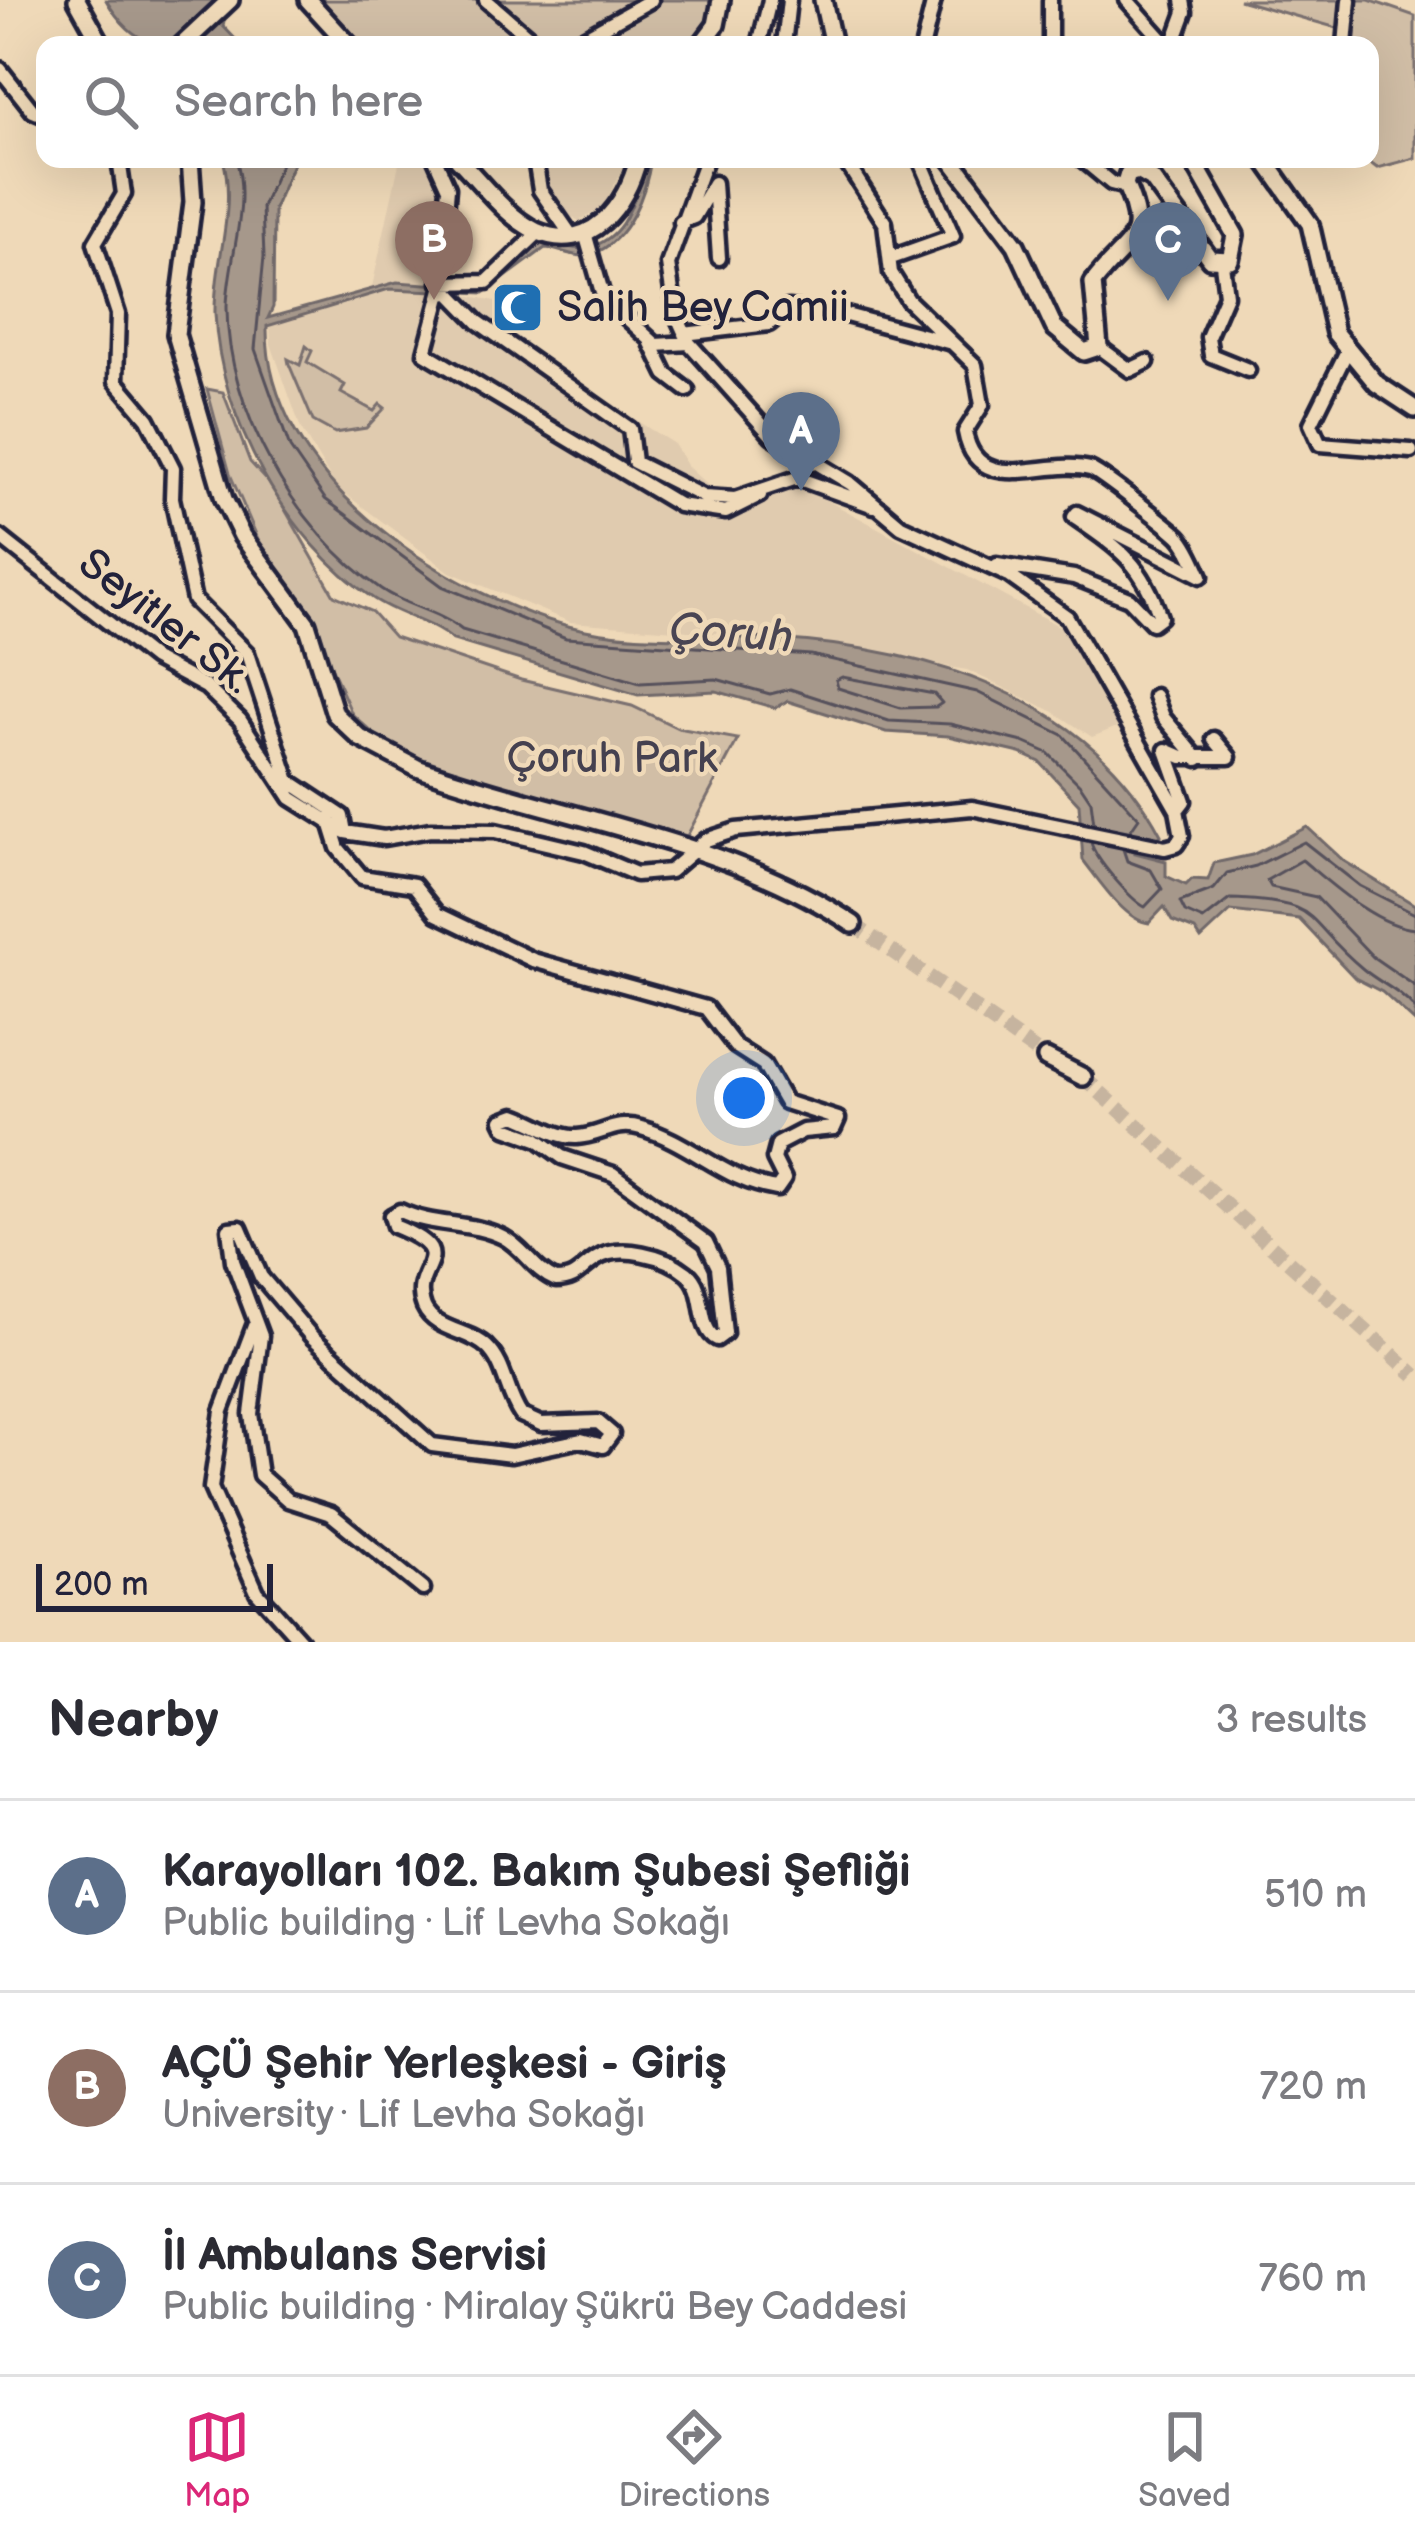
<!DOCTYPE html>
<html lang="en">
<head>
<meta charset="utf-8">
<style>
	:root { --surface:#fff; --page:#f7f7f7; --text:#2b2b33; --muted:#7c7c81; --line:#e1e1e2; --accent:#db2777 }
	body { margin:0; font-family:"Balsamiq Sans",sans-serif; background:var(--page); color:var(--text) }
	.scale { position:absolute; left:36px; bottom:30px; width:237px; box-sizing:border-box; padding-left:12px; border:6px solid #22223b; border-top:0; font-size:33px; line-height:42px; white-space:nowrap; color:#22223b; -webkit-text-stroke:9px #efd9b8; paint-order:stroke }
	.you { position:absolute; left:744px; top:1098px; width:42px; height:42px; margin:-30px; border:9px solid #fff; border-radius:50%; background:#1a73e8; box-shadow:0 0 0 18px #1a73e833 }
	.badge { display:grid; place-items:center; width:78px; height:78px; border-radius:50%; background:var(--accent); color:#fff; font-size:39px; font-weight:700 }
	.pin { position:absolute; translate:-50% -99px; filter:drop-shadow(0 3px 6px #0008) }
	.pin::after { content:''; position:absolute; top:63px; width:42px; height:36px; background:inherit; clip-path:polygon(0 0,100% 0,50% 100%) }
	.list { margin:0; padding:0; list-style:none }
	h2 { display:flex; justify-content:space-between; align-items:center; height:156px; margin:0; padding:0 48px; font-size:51px }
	h2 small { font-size:39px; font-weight:400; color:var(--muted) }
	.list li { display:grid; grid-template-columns:78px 1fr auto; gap:36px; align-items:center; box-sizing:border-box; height:192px; padding:0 48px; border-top:3px solid var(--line) }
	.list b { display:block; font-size:45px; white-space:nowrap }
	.list p { margin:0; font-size:39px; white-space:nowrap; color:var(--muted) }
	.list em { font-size:39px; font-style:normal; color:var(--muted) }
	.icon { flex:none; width:66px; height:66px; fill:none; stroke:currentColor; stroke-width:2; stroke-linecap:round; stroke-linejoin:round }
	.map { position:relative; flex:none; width:1415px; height:1642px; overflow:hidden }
	.search { position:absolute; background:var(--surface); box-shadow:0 12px 48px #0002; left:36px; right:36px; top:36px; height:132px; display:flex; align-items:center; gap:30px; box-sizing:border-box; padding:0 42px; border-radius:24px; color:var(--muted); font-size:45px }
	.sheet { height:732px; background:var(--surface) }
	nav { display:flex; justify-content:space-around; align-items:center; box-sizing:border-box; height:168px; border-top:3px solid var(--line); background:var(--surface); font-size:33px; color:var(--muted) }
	nav a { display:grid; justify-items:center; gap:6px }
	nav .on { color:var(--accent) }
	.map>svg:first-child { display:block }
	.built { fill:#e0cbaf }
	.green { fill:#d1bea6; stroke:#7a7070; stroke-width:3 }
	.water { fill:#a6988b; stroke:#71696b; stroke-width:3 }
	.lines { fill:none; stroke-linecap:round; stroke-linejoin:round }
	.shore { stroke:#57515b; stroke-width:3 }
	.major-tunnel { stroke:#c6b49f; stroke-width:15; stroke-dasharray:15 8; stroke-linecap:butt }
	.minor-casing { stroke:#22223b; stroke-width:21 }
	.major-casing { stroke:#22223b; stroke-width:24 }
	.minor { stroke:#efd9b8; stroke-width:12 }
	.major { stroke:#efd9b8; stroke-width:15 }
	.labels { text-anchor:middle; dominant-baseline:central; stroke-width:9; stroke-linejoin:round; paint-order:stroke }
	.poi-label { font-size:42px; fill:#22223b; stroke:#efd9b8; text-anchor:start }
	.street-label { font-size:42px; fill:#22223b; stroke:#efd9b8 }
	.park-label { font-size:42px; fill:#454150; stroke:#efd9b8 }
	.water-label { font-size:45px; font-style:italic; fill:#4a4553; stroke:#efd9b8 }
</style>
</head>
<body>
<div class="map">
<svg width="1415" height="1642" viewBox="0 0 1415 1642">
	<rect width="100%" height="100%" fill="#efd9b8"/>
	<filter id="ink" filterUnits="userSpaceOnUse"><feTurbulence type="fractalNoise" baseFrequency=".00833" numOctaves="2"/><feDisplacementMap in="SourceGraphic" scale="24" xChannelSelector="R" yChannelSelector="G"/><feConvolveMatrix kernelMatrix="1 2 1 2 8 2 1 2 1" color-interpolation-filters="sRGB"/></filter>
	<g filter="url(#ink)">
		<path class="built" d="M 400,159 L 432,159 L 446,189 L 434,284 L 405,281 L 372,287 Z
			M 539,159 L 627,159 L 603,207 L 579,221 L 556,209 L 545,190 Z
			M 389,289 L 435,289 L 496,301 L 507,340 L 674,444 L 688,467 L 727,503 L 795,483 L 1066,630 L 1122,725 L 1092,737 L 1054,712 L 967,670 L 792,639 L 570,622 L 450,572 L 336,487 L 301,429 L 271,344 L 270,325 Z"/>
		<path class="green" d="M 322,0 L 715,0 L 707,27 L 691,45 L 363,45 Z
			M 1239,0 L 1369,0 L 1415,16 L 1415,158 L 1377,168 L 1365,159 L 1370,159 L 1370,45 L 1354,45 L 1355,33 Z
			M 306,346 L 312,351 L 307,362 L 345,385 L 341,393 L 374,411 L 380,404 L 385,408 L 366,428 L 335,433 L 313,421 L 289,364 L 288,359 L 300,365 Z
			M 207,389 L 223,392 L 250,462 L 271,485 L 334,595 L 372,612 L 394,637 L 521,680 L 632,706 L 678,728 L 738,739 L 687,836 L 432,768 L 383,742 L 352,714 L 306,610 L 258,539 L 230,474 Z"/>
		<path class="water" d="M 106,0 L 228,0 L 223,26 L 241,45 C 178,45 142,62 106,0 Z
			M 223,159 L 295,159 L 274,209 L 273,307 L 268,318 L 397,282 L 483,288 L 540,242 C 557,240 571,252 587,248 C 637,236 634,178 651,159 C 646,193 629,240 593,254 C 578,260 560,249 545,248 L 484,293 L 389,289 L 267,326 C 264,475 439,590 568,626 C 634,644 707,635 775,639 C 924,648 1087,694 1161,835 L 1155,841 L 1139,838 L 1135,853 L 1166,861 L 1166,876 L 1186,885 L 1192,879 L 1208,880 L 1214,863 L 1252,855 L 1307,827 L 1344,861 L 1415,905 L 1415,1022 L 1382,992 L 1355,978 L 1299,919 L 1231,911 L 1201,939 L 1195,930 L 1172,921 L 1164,907 L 1149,923 C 1125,921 1098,879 1083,860 L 1079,804 L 1040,762 L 1020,753 L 948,736 L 886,732 L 787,701 L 775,708 L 716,691 L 638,695 L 453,640 C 431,621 400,616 374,599 C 286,540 219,418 215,313 C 214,262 237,209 223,159 Z"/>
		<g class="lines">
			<path class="shore" d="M 236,159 C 251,205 228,259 227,306 C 226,408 296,532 381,589 C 407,607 438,611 462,630 L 640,683 L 716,679 L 770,694 L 790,689 L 889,721 L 950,724 L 1023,742 L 1048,753 L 1081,786 L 1091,801 L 1094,824
				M 283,159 L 262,207 L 264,257 L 255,349 L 290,448 L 325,499 L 442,586 L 566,638 L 811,655 L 977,692 L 1063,735 L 1139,818 L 1130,831
				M 842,677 L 934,694 L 942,703 L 936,707 L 901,708 L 838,688 L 836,680 Z
				M 1091,842 C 1094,858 1131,900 1145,907 L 1162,889 L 1151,870 L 1127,861 L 1123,849
				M 1415,914 L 1360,886 L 1304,842 L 1256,866 L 1227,873 L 1214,889 L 1180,902 L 1185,912 L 1203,920 L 1230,899 C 1326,902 1300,917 1363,969 C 1381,984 1399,990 1415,1009
				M 1415,929 C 1376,926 1331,884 1302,860 L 1267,880 L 1271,887 L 1316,897 L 1373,957 L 1415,986"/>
			<path class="major-tunnel" d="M 853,924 L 1046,1058
				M 1083,1077 L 1415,1375"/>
			<defs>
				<path id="minor" d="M 486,0 L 538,45
					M 1050,0 L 1050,45
					M 1127,0 L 1167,45
					M 571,45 L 651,0
					M 759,45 L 770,0
					M 784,45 L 789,0
					M 923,45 L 934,0
					M 1173,45 L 1185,12 L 1183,0
					M 1345,45 L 1349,0
					M 0,69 L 33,111 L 45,116
					M 119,159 L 124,194 L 95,243 L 118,314 L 116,381 L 148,419 L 173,468 L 172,498 L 194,600 L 247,653 L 289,781 L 342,816 L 345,832
					M 435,159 L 448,188 L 440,283
					M 535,159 L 540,190 L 571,235
					M 844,159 L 885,223 L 891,273 L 908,300 L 975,365 L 982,405 L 965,432 C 977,499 1047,457 1090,469 C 1098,471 1170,527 1179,536 C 1188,545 1196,564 1201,576 L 1077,513 L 1074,517 C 1120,549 1142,563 1160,617 L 1152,623 L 1129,599 L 1074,577 L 997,565
					M 1082,159 L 1111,183 L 1126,187
					M 681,222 L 694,217 L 714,183 L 719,258
					M 585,233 L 603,296 L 656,345 L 689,343
					M 891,258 L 953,236 L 920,159
					M 1222,264 L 1226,295 L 1208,337 L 1211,355 L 1248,370
					M 440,283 L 478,322 L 630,429 L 634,462 L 704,497 L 735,499 L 797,478 L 874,506
					M 440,283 L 487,282 L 539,232
					M 442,289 L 425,353 L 679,505 L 726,512 L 760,495
					M 684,334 L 769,324 L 788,308 L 846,315 L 948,342
					M 651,343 L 666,374 L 687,390
					M 1099,347 L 1130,370 L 1147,362
					M 1347,351 L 1311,424 L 1320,444 L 1411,451
					M 0,537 L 154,659 L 206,687 L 240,720 L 291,798 L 345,832 L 384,838 L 430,830 L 495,831 L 584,852 L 636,874 L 670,871 L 706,840 L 736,830 L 972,808 L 1165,848 L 1176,845 L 1182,836 L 1177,810 L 1067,617 L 1008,575 L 901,526 L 850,483 L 772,436 L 689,343 L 675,312 L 668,264 L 706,159
					M 1155,696 L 1163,717 L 1198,759
					M 1177,810 L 1184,801 L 1166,750 L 1182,757 L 1229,757 L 1214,739
					M 329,819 L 338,848 L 362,877 L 414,885 L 437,914 L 533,960 L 706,1008 L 735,1046 L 763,1064 L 785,1102 L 838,1119 L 834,1128 L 803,1131 L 778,1144 L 774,1159 L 784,1179 L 777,1189 C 724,1181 691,1142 641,1128 C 615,1120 601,1136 577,1137 C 556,1138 534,1121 515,1115 L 502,1120 L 506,1128 L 537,1139 L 562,1157 L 613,1174 L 706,1242 L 718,1267 L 725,1333 L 717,1339 C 696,1328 708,1290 687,1273 C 666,1256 620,1243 596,1259 C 580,1269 577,1280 556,1280 C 534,1271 524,1248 503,1237 C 471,1221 433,1227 400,1211 L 391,1216 L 394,1226 C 468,1256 407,1266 424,1307 C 435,1331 470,1330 487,1347 C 506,1365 506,1394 521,1415 L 541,1424 L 598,1422 L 612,1434 L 603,1446 L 581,1440 L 511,1455 L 432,1445 L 312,1337 L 261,1277 L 240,1228 L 229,1229 L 233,1261 L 261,1336 L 251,1414 L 260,1475 L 288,1500 L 331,1514 L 423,1589
					M 254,1326 L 222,1411 L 211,1488 L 257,1592 L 302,1642"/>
				<path id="major" d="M 77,0 L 102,45
					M 308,0 L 349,45
					M 823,0 L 833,45
					M 182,45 L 230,0
					M 701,45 L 716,25 L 721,0
					M 190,159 L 193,202 L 176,334 L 224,499 L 242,536 L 307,624 L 335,714 L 360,738 L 417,768 C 560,819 726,839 853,924
					M 458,159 C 481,182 506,217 536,231 C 590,255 627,205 638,159
					M 951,159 L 1016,245 L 1054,327 L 1084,352 L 1099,347 L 1093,283 C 1126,239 1152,243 1125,184 L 1128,174 L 1138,171 L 1152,179 L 1210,259 L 1230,260 L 1235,235 L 1192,159
					M 1264,159 L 1310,224 L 1335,333 L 1377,384 L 1415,409
					M 1046,1058 L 1083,1077"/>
			</defs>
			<use href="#minor" class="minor-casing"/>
			<use href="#major" class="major-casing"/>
			<use href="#minor" class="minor"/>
			<use href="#major" class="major"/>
		</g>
	</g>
	<defs>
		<symbol id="mosque-square" viewBox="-11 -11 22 22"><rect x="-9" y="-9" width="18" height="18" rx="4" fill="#1f6fb2" stroke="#efd9b8"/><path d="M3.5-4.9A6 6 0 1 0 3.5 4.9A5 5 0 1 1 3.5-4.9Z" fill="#fff"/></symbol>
	</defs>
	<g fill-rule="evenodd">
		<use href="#mosque-square" x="488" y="278" width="59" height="59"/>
	</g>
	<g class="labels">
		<g class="poi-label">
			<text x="557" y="308">Salih Bey Camii</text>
		</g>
		<g class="street-label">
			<text transform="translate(165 622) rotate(38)">Seyitler Sk.</text>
		</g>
		<g class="park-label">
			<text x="612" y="759">Çoruh Park</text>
		</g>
		<g class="water-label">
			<text transform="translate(731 634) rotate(4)">Çoruh</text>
		</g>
	</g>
</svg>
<div class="scale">200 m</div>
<div class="you"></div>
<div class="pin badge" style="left:801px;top:491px;background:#5c6f8a">A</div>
<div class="pin badge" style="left:434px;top:300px;background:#8d6e63">B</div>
<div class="pin badge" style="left:1168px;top:301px;background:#5c6f8a">C</div>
<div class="search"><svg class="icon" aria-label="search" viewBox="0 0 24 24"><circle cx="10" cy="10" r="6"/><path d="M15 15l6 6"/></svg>Search here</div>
</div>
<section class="sheet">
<h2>Nearby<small>3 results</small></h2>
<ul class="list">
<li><span class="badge" style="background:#5c6f8a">A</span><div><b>Karayolları 102. Bakım Şubesi Şefliği</b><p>Public building · Lif Levha Sokağı</p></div><em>510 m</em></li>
<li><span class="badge" style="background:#8d6e63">B</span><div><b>AÇÜ Şehir Yerleşkesi - Giriş</b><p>University · Lif Levha Sokağı</p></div><em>720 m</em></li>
<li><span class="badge" style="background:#5c6f8a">C</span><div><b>İl Ambulans Servisi</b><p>Public building · Miralay Şükrü Bey Caddesi</p></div><em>760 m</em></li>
</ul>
</section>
<nav>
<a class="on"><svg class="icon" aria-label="map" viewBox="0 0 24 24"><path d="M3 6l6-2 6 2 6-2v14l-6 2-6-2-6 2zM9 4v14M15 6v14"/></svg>Map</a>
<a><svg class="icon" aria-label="directions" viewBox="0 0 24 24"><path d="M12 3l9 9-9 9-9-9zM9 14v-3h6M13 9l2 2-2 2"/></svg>Directions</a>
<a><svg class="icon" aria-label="saved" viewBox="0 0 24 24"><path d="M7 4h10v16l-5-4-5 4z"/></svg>Saved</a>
</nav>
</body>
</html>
